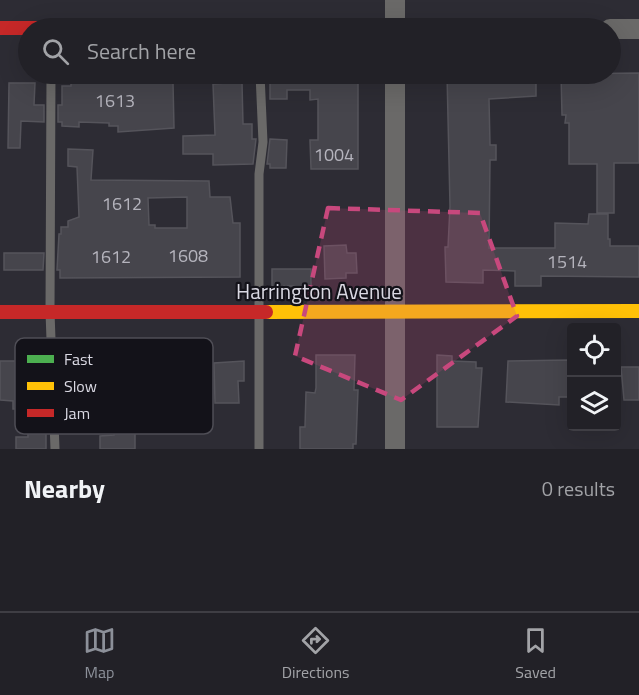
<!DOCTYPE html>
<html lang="en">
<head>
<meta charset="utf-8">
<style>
	:root { --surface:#222127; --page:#2a292f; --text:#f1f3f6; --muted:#a2a3a7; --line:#3f3e44; --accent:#8c9099 }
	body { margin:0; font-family:"Titillium Web",sans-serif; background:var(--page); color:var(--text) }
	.controls { position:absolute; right:18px; bottom:18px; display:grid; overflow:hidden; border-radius:6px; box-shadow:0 6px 24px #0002 }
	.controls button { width:54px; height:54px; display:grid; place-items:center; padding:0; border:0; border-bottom:2px solid var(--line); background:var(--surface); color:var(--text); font:30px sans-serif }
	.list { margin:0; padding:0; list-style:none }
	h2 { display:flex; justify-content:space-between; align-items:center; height:78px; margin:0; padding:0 24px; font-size:26px }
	h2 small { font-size:20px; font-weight:400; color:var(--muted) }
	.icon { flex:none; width:33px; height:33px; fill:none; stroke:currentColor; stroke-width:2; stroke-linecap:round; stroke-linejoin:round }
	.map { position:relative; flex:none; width:639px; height:449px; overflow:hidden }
	.search { position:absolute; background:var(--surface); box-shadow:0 6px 24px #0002; left:18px; right:18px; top:18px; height:66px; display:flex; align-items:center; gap:15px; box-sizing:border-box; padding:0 21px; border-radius:33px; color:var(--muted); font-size:22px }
	.sheet { height:162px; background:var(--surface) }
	nav { display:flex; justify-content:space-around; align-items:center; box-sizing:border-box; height:84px; border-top:2px solid var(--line); background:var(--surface); font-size:16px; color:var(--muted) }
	nav a { display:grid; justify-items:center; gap:3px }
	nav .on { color:var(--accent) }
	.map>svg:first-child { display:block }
	.building { fill:#46454c; stroke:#55545b; stroke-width:1.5; fill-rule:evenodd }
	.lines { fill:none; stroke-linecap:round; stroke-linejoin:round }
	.lane { stroke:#6a6968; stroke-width:9 }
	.street { stroke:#6a6968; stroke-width:20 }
	.fast { stroke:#4caf50; stroke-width:14 }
	.slow { stroke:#ffc107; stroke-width:14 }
	.jam { stroke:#c62828; stroke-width:14 }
	.marked { fill:#c8487d; fill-opacity:0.2; stroke:#c8487d; stroke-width:4.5; stroke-dasharray:12 8; stroke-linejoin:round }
	.labels { text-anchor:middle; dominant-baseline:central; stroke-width:4.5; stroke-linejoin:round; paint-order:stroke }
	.number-label { font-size:18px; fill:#b5b4bd }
	.street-label { font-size:21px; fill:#dad9e3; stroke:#131219 }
	.key { fill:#131219; stroke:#4f4e56; stroke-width:1.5 }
	.key-label { font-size:16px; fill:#dad9e3 }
</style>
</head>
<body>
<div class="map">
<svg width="639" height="449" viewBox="0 0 639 449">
	<rect width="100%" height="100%" fill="#2d2c34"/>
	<path class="building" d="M 639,73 L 639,163 L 614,163 L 614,213 L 597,213 L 597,164 L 569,164 L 569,123 L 565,123 L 566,115 L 562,115 L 561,74 Z
		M 270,74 L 358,74 L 358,169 L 311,169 L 310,140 L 318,140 L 318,99 L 310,100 L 310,90 L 287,90 L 287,99 L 270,99 Z
		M 447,74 L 536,76 L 536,96 L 489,99 L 490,145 L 496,145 L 496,160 L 490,160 L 489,248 L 555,248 L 555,223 L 588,224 L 589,214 L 608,214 L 608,239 L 610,239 L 610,246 L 639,246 L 639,277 L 541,276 L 541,286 L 515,286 L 515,271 L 483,270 L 483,283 L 446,282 L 445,247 L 448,247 L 450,206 Z
		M 71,82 L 173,82 L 174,128 L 118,132 L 118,126 L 109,126 L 109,123 L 79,122 L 79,127 L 62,126 L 62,122 L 58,122 L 58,105 L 62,105 L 62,86 L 71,86 Z
		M 242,82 L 243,124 L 252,124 L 252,139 L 256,139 L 253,164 L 213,165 L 213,154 L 183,154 L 183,136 L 215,135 L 213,84 Z
		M 9,83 L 35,83 L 34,105 L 44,105 L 44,122 L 21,121 L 20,148 L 8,148 Z
		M 270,139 L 287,140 L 286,168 L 270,168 L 270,164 L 267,164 Z
		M 68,149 L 93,150 L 91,180 L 209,181 L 210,197 L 230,197 L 233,223 L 240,223 L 240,277 L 60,278 L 60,270 L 57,270 L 59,234 L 61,234 L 61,227 L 68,227 L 68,221 L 79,217 L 77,167 L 68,166 ZM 187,197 L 187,228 L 155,228 L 155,225 L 149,225 L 148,198 Z
		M 346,245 L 347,253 L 356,253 L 357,273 L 346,273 L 346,278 L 325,279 L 324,246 Z
		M 4,253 L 44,253 L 43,270 L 4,270 Z
		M 272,269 L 311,269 L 311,286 L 272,286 Z
		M 316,355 L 355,355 L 354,390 L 358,390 L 356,444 L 353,444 L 353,449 L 300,449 L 300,427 L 305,427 L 306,392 L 315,393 L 316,388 Z
		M 437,355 L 452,356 L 452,361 L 476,362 L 476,368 L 482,368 L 478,427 L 437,427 Z
		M 569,360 L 569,397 L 559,397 L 559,405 L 506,402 L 508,361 Z
		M 0,361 L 40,361 L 40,365 L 45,366 L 47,402 L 40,402 L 39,432 L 46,432 L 46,449 L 16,449 L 16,437 L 28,437 L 27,409 L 13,409 L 13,401 L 0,400 Z
		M 69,361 L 127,362 L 127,373 L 176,372 L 177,391 L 171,391 L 171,407 L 167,406 L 167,414 L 135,414 L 135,449 L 100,449 L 100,436 L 114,435 L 114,408 L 86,408 L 86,422 L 64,422 L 64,400 L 60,400 L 59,366 L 69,366 Z
		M 244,361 L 244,381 L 238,381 L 239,403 L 215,403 L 214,363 Z
		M 621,367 L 639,367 L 639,400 L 624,400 Z"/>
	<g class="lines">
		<path class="lane" d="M 51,74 L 50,312 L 55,449
			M 259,449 L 259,174 L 263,142 L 260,74"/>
		<path class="street" d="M 395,28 L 395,0
			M 610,29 L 639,29
			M 395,449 L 395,74"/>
		<path class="fast" d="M 383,28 L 539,28"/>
		<path class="slow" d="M 266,312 L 639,311"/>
		<path class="jam" d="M 0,28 L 383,28
			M 0,312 L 266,312"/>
	</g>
	<path class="marked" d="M 328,208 L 480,213 L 517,316 L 401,400 L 295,356 Z"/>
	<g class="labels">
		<g class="number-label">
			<text x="115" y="100">1613</text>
			<text x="334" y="154">1004</text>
			<text x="122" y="203">1612</text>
			<text x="188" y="255">1608</text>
			<text x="111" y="256">1612</text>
			<text x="567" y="261">1514</text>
		</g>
		<g class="street-label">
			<text x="319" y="291">Harrington Avenue</text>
		</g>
	</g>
	<rect x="15" y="338" width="198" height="96" rx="9" class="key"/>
	<rect x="27" y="355" width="27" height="8" fill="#4caf50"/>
	<rect x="27" y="382" width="27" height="8" fill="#ffc107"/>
	<rect x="27" y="409" width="27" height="8" fill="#c62828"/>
	<g class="key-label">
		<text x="64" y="365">Fast</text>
		<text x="64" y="392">Slow</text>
		<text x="64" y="419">Jam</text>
	</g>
</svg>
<div class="controls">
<button><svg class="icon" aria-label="locate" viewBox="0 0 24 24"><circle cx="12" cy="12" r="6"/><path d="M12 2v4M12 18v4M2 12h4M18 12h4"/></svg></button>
<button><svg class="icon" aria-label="layers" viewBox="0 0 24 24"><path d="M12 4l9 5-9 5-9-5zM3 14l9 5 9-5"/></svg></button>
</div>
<div class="search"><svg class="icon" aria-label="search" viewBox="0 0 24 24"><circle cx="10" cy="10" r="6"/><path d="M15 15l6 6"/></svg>Search here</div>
</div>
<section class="sheet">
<h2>Nearby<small>0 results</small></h2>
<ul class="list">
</ul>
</section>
<nav>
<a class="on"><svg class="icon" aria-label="map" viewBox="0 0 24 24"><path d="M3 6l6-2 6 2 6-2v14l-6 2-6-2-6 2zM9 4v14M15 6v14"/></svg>Map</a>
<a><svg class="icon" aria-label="directions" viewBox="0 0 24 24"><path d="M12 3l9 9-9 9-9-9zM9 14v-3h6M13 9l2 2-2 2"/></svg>Directions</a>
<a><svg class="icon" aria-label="saved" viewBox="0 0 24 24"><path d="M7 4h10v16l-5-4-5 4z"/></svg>Saved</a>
</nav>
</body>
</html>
